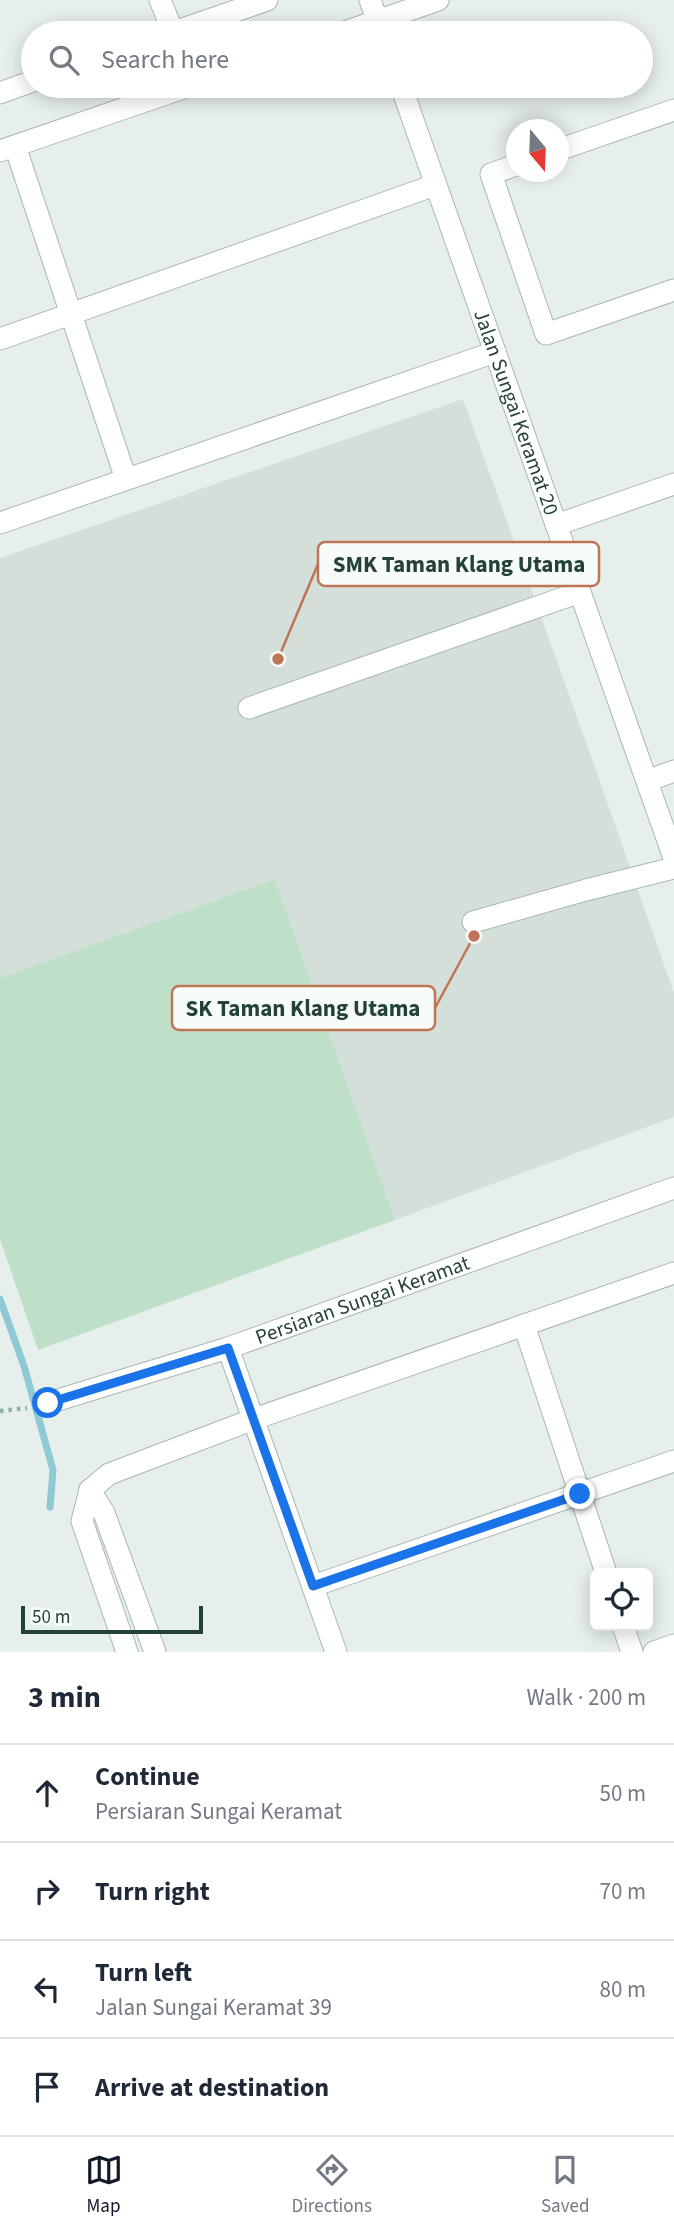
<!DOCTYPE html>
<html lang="en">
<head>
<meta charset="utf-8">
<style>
	:root { --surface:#fff; --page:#f6f6f7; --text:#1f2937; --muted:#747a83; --line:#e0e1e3; --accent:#111827 }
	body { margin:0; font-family:"Source Sans 3",sans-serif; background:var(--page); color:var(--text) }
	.controls { position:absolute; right:21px; bottom:21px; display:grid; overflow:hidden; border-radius:10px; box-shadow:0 4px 18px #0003 }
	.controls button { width:63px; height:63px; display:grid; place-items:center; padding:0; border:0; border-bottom:2px solid var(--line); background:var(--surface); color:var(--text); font:35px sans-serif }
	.compass { position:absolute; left:506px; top:119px; width:63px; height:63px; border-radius:50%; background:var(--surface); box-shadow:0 4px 18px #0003; rotate:161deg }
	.scale { position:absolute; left:21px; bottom:18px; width:182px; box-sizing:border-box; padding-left:7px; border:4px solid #24423a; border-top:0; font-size:19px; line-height:24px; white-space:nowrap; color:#24423a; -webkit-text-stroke:5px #f7fbf9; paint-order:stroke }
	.stop { position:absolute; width:21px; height:21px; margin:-16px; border:5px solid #1a73e8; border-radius:50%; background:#fff }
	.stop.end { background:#1a73e8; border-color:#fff; box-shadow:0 2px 7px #0008 }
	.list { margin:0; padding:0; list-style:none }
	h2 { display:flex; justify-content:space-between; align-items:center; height:91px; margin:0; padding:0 28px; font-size:30px }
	h2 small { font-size:23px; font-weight:400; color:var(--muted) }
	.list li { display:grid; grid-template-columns:46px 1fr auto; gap:21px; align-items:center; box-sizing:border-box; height:98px; padding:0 28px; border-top:2px solid var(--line) }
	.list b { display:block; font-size:26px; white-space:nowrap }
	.list p { margin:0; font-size:23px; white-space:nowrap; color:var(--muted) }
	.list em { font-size:23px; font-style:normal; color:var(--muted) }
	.icon { flex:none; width:38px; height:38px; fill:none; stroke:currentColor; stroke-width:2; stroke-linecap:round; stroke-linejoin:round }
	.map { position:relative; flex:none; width:674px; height:1652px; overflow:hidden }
	.search { position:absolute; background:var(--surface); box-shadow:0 4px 18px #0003; left:21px; right:21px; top:21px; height:77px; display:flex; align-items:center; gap:18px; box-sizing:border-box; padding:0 24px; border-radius:38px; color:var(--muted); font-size:26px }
	.sheet { height:483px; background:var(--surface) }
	nav { display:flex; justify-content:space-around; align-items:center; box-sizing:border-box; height:98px; border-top:2px solid var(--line); background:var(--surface); font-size:19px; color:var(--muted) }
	nav a { display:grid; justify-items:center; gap:4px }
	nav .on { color:var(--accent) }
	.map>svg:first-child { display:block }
	.built { fill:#d4dfda }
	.green { fill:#bfe0c8 }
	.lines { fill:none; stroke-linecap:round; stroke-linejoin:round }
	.stream { stroke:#8ec9d4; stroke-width:7 }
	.minor-casing { stroke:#a8b8b2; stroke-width:23 }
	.path { stroke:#86b3a5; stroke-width:4.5; stroke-dasharray:3.5 5; stroke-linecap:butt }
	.minor { stroke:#fff; stroke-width:21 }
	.route { stroke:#1a73e8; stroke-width:9 }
	.labels { text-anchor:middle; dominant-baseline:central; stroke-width:5; stroke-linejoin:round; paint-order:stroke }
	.street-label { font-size:21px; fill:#24423a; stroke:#f7fbf9 }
	.leader { fill:none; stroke:#c07456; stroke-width:2.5 }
	.callout-dot { fill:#c07456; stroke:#f7fbf9; stroke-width:2.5 }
	.callout { fill:#f7fbf9; stroke:#c07456; stroke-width:2.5 }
	.callout-label { font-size:23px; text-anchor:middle; font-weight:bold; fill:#24423a }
</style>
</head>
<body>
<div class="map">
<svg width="674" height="1652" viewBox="0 0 674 1652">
	<rect width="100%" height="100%" fill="#e6efeb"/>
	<path class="built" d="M 463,399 L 592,759 L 674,993 L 674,1117 L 395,1220 L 275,879 L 0,978 L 0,558 Z"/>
	<path class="green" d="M 275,879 L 395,1220 L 38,1350 L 0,1239 L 0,978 Z"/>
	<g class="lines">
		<path class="stream" d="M 0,1299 L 24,1366 L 53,1470 L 50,1507"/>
		<defs>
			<g id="minor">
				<path d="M 160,0 L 173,32"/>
				<path d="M 370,0 L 382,33"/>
				<path d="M 171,33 L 267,0"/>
				<path d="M 342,33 L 438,0"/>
				<path id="s1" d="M 401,86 L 674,858"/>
				<path d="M 0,93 L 33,81"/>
				<path d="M 15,146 L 126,479"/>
				<path d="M 558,150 L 674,110"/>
				<path d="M 0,151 L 189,86"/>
				<path d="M 516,165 L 491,174 L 546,334 L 674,290"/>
				<path d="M 0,339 L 435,185"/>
				<path d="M 0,523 L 495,352"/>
				<path d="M 556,525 L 674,484"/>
				<path d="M 249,708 L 580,592"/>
				<path d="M 647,781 L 674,771"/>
				<path d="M 473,922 L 586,890 L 674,868"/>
				<path d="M 524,1325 L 606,1573"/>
				<path d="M 228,1348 L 336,1652"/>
				<path id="s2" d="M 48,1403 L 228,1348 L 674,1188"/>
				<path d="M 90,1490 L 109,1474 L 254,1419 L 674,1273"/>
				<path d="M 90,1490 L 104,1513 L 155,1652"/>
				<path d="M 90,1490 L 82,1521 L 127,1652"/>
				<path d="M 313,1586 L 674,1461"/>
				<path d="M 623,1626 L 632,1652"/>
				<path d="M 654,1652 L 674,1645"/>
			</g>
		</defs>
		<use href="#minor" class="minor-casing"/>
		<path class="path" d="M 0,1411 L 27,1408"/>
		<use href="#minor" class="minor"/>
	</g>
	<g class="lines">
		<path class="route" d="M 48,1403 L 228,1348 L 313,1586 L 580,1494"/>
	</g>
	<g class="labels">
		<g class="street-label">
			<text stroke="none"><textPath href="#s1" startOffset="346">Jalan Sungai Keramat 20</textPath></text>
			<text stroke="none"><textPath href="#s2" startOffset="331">Persiaran Sungai Keramat</textPath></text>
		</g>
	</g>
	<path class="leader" d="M278 659L318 564M474 936L435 1008"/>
	<g class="callout-dot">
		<circle cx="278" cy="659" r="7"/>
		<circle cx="474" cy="936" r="7"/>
	</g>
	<g class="callout">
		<rect x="318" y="542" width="281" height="44" rx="7"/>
		<rect x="172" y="986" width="263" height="44" rx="7"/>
	</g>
	<g class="callout-label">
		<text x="459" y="572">SMK Taman Klang Utama</text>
		<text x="303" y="1016">SK Taman Klang Utama</text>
	</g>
</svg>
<div class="controls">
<button><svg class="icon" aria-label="locate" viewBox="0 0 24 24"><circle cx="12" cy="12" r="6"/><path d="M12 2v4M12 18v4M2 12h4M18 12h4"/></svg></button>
</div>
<svg class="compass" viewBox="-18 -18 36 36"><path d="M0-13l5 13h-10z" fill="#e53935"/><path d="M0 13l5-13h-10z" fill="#747a83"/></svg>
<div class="scale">50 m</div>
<div class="stop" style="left:48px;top:1403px"></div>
<div class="stop end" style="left:580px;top:1494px"></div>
<div class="search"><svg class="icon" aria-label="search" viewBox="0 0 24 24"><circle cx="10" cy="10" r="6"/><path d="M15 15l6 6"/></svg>Search here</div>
</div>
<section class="sheet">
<h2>3 min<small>Walk · 200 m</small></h2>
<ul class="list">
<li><svg class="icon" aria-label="ahead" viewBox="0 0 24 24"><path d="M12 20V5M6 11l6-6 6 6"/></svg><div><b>Continue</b><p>Persiaran Sungai Keramat</p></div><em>50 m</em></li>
<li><svg class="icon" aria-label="right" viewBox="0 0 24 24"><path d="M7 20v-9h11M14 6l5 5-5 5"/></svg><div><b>Turn right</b></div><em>70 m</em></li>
<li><svg class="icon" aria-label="left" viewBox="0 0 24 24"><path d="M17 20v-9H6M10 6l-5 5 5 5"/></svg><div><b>Turn left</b><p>Jalan Sungai Keramat 39</p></div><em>80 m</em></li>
<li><svg class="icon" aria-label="arrive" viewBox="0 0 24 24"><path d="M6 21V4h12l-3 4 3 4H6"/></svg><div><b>Arrive at destination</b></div></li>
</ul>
</section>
<nav>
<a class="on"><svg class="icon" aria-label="map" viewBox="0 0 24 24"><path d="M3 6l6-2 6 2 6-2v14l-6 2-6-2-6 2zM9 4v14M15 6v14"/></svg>Map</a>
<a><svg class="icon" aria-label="directions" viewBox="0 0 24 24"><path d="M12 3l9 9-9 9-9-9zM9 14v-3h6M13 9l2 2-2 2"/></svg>Directions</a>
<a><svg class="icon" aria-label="saved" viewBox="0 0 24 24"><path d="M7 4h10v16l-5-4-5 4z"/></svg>Saved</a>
</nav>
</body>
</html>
